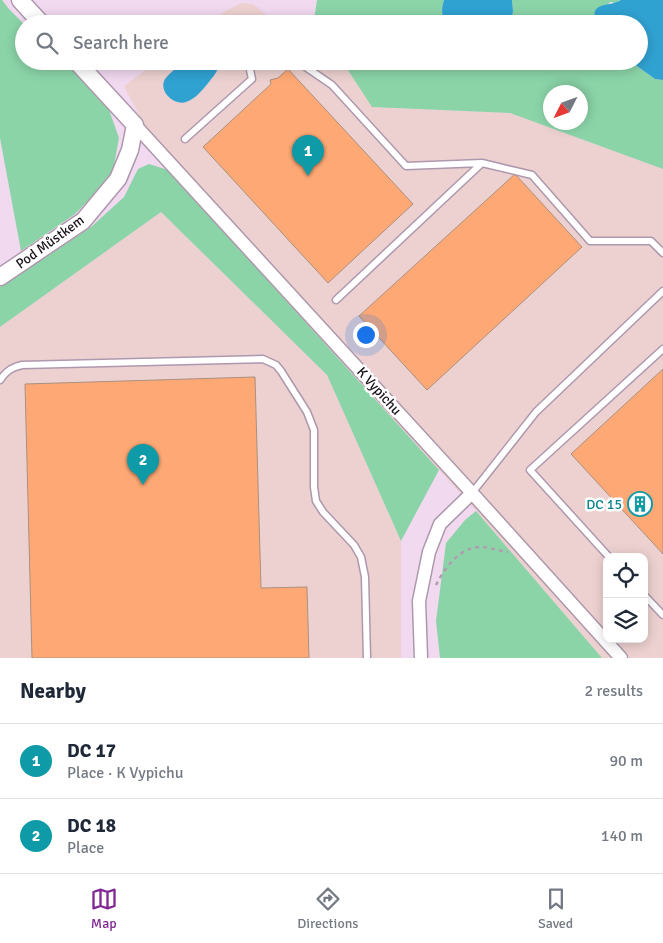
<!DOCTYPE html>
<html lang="en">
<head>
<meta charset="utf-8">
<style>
	:root { --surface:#fff; --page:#f6f6f7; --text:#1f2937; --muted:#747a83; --line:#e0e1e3; --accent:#802794 }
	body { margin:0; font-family:Signika,sans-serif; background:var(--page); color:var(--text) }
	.controls { position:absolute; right:15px; bottom:15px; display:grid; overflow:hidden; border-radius:10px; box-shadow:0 2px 12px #0003 }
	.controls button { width:45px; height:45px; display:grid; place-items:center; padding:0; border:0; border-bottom:1px solid var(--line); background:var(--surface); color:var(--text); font:25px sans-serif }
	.compass { position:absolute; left:543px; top:85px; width:45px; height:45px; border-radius:50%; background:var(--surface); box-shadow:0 2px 12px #0003; rotate:228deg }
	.you { position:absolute; left:365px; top:334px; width:18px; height:18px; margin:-12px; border:4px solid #fff; border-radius:50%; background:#1a73e8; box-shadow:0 0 0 8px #1a73e833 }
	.badge { display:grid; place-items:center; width:32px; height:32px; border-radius:50%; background:var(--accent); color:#fff; font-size:16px; font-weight:700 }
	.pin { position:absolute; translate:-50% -41px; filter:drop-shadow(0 1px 2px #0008) }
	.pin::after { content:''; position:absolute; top:26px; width:18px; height:15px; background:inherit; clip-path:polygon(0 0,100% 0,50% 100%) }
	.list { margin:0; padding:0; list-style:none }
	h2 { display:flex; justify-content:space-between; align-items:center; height:65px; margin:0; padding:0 20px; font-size:21px }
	h2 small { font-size:16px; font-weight:400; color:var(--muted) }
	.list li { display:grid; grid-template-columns:32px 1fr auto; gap:15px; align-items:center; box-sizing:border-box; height:75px; padding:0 20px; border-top:1px solid var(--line) }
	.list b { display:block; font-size:19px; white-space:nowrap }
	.list p { margin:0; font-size:16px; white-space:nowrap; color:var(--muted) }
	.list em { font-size:16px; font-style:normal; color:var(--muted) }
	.icon { flex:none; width:28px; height:28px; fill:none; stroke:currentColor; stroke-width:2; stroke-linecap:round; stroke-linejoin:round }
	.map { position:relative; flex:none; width:663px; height:658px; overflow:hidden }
	.search { position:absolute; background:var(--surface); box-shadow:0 2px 12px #0003; left:15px; right:15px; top:15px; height:55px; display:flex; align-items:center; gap:12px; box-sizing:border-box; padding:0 18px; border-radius:28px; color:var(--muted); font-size:19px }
	.sheet { height:215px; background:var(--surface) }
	nav { display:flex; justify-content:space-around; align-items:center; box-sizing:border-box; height:70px; border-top:1px solid var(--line); background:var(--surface); font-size:14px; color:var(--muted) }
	nav a { display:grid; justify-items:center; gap:2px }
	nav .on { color:var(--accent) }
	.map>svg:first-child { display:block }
	.industrial { fill:#ecd1d0; fill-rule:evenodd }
	.green { fill:#8bd4a8; fill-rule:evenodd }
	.water { fill:#30a2d2 }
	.building { fill:#fea975; stroke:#ab8f7f }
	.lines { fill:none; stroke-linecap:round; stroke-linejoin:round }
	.service-casing { stroke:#ae98ad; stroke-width:9 }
	.minor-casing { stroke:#ae98ad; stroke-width:15 }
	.tertiary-casing { stroke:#ae98ad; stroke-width:19 }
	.path { stroke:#b09daf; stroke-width:2.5; stroke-dasharray:4 4; stroke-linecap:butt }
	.service { stroke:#fff; stroke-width:6 }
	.minor { stroke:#fff; stroke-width:12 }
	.tertiary { stroke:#fff; stroke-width:16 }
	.labels { text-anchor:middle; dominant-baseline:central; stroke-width:5; stroke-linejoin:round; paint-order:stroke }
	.street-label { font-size:14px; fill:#1c131b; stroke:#fff }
	.culture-label { font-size:14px; fill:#0d838f; stroke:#fff; text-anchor:end }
</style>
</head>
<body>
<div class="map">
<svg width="663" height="658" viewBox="0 0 663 658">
	<rect width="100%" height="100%" fill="#f1d9f0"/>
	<path class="industrial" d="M 241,3 L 253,4 L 277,24 L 208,24 L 224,12 Z
		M 158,61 L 342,61 L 373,107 L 510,113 L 663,169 L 663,658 L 602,658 L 476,511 L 168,170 L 124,86 ZM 607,557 L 644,557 L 644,639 L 607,639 Z
		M 161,212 L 327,375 L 401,541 L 401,658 L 0,658 L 0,327 Z"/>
	<path class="green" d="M 0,0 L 2,0 L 9,9 L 24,24 L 24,61 L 63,61 L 107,104 L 119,138 L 112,176 L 75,214 L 21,251 L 0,138 Z
		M 317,0 L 444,0 C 441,9 442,15 444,24 L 317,24 L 314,20 Z
		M 512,0 L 621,0 L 615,3 L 610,2 L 595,21 L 596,24 L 511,24 L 513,11 Z
		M 342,61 L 630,61 L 655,79 L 663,80 L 663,169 L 510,113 L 372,107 ZM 550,92 L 580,92 L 580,122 L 550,122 Z
		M 149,164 L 168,170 L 439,470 L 401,541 L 327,375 L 161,212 L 0,327 L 0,287 L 91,227 L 124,197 L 138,169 Z
		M 476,511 L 602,658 L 440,658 L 436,621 L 446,543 L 465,520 Z"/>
	<path class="water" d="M 444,0 L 512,0 L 513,11 L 511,24 L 444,24 C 442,15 441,9 444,0 Z
		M 621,0 L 663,0 L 663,80 L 655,79 L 630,61 L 639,61 L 639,24 L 596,24 C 589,0 608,8 621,0 Z
		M 186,61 L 218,61 C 220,70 214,75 209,82 C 203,89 196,99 186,102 C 174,106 158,91 165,79 C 170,72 180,66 186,61 Z"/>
	<path class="building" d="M 288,69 L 413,204 L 328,283 L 203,147 L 271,84 L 270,80 L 278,78 Z
		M 515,174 L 582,247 L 427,390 L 359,316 Z
		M 663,369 L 663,554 L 571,454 Z
		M 255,377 L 261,588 L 307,587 L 309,658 L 32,658 L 25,384 Z"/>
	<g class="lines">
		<defs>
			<path id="service" d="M 297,61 L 332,85 L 406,166 L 482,163
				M 185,139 L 252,79 L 248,61
				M 336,300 L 482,163 L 532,175 L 590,241 L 651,241 L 663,253
				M 0,380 C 6,371 12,367 22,365 L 263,359 L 276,365 L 281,371 L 307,412 L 314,430 L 314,487 L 316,501 L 323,512 L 354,545 L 361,557 L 365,577 L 367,658
				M 472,493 L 536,412 L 663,291
				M 609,557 L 530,470 L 663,349
				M 644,595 L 663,615"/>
			<path id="minor" d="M 135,125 L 472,493 L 621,658
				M 421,658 L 419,601 L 429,552 L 440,524 L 472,493"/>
			<path id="tertiary" d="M 20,0 L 42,24
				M 0,277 L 83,221 L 118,179 L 130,150 L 135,125 L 76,61"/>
		</defs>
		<use href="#service" class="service-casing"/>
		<use href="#minor" class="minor-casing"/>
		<use href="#tertiary" class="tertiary-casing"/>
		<path class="path" d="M 436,585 C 444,569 460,547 480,547 C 490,547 499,551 508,552"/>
		<use href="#service" class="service"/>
		<use href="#minor" class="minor"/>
		<use href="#tertiary" class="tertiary"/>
	</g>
	<defs>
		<symbol id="building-ring" viewBox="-11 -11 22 22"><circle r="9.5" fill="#fff" stroke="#0f9aa8" stroke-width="1.5"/><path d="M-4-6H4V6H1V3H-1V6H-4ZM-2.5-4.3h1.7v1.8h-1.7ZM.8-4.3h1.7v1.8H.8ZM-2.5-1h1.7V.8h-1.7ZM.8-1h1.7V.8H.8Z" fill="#0f9aa8"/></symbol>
	</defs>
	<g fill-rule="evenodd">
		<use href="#building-ring" x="626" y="490" width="28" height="28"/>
	</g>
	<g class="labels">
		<g class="street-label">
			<text transform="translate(50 242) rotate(-36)">Pod Můstkem</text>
			<text transform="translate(379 391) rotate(48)">K Vypichu</text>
		</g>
		<g class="culture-label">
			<text x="622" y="504">DC 15</text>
		</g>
	</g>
</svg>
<div class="controls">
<button><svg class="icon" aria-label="locate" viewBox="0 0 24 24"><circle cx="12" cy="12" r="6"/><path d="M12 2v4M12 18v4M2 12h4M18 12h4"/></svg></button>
<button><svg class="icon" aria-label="layers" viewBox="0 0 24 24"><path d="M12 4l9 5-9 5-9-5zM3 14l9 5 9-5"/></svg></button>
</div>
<svg class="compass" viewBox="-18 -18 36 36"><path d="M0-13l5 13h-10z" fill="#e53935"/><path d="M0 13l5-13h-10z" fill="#747a83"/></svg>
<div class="you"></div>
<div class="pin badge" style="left:308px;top:176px;background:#0f9aa8">1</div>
<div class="pin badge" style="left:143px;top:485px;background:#0f9aa8">2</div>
<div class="search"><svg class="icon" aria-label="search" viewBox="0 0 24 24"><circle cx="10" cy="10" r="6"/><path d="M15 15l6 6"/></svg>Search here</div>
</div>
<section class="sheet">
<h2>Nearby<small>2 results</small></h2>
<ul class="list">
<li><span class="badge" style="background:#0f9aa8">1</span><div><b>DC 17</b><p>Place · K Vypichu</p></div><em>90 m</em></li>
<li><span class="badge" style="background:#0f9aa8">2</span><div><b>DC 18</b><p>Place</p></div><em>140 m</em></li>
</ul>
</section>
<nav>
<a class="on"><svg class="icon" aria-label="map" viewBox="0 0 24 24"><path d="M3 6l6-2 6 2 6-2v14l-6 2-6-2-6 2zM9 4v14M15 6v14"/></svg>Map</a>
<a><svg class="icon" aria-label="directions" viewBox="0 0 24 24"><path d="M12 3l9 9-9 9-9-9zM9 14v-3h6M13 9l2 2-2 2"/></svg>Directions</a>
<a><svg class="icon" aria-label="saved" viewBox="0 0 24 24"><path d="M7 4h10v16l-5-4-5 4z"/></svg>Saved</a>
</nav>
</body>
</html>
